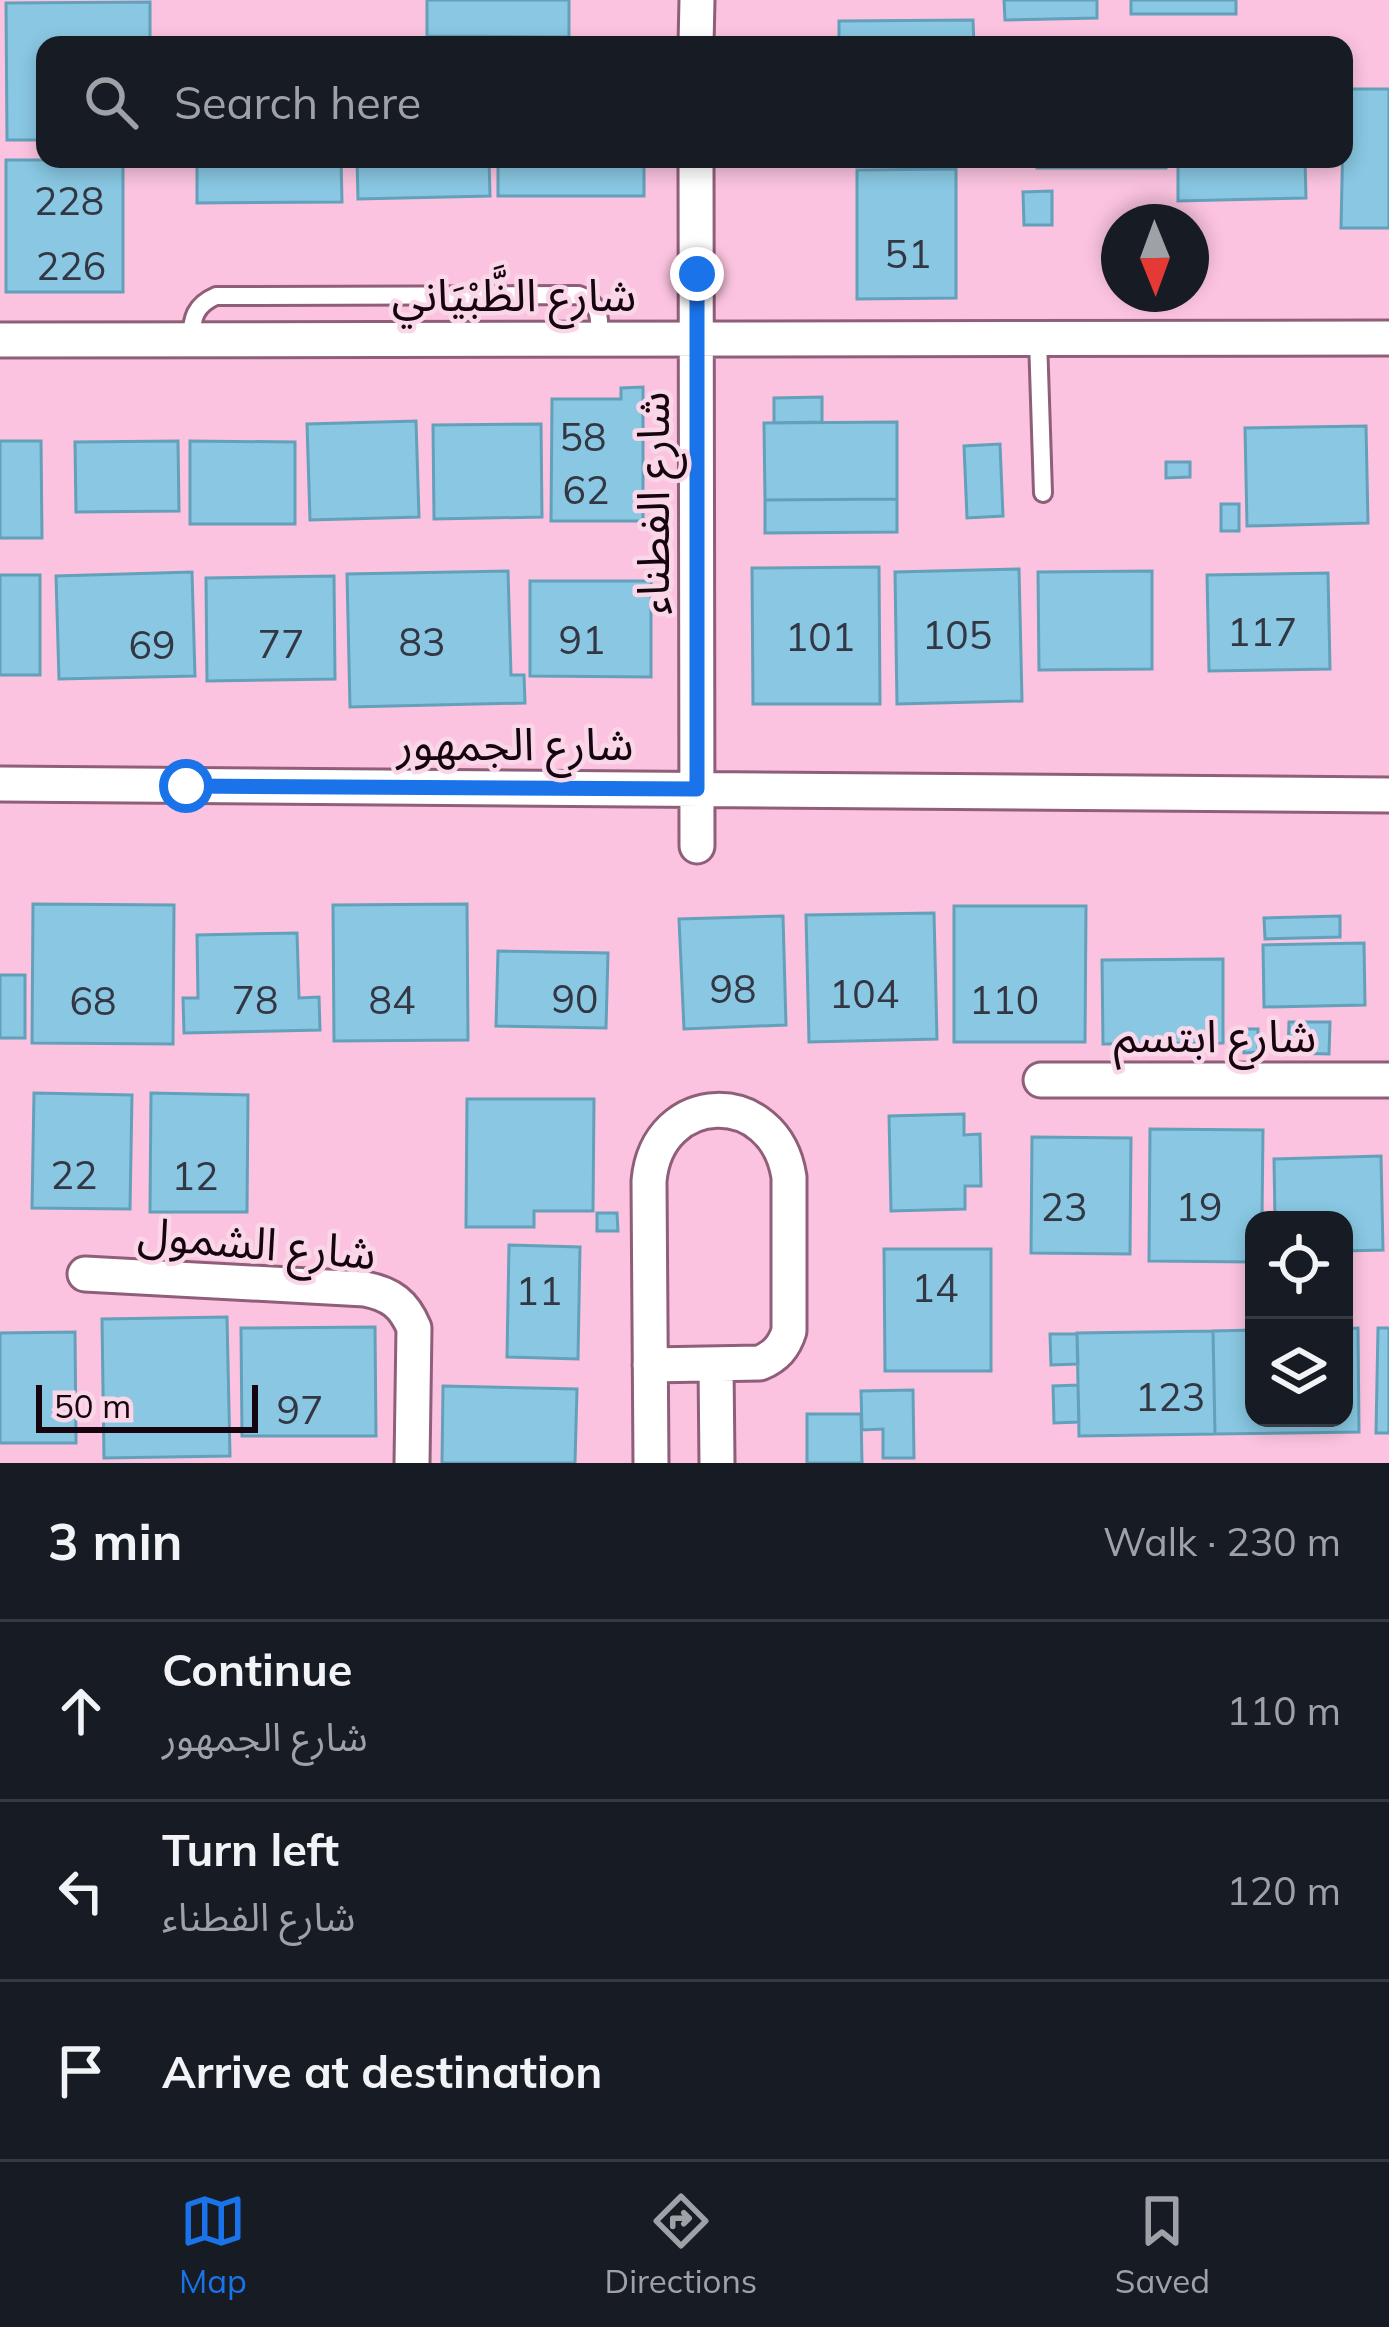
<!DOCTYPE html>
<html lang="en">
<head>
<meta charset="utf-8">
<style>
	:root { --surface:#171b24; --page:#242831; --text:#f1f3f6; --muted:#9ea1a6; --line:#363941; --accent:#1a73e8 }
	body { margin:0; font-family:Mulish,"Noto Sans Arabic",sans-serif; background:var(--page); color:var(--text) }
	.controls { position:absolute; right:36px; bottom:36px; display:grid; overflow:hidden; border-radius:24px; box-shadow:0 6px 18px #0003 }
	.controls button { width:108px; height:108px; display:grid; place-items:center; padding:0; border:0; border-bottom:3px solid var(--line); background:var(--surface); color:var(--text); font:60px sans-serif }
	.compass { position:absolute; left:1101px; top:204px; width:108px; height:108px; border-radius:50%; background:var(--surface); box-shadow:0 6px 18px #0003; rotate:179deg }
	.scale { position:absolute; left:36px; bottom:30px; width:222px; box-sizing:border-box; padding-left:12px; border:6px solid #16050e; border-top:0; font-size:33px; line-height:42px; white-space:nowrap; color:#16050e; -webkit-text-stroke:9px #fad7e8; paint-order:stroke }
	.stop { position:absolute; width:36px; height:36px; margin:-27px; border:9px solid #1a73e8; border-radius:50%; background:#fff }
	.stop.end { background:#1a73e8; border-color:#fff; box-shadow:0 3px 12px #0008 }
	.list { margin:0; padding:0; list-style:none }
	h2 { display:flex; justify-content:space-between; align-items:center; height:156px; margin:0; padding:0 48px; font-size:51px }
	h2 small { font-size:39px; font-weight:400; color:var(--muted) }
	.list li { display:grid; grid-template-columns:78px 1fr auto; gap:36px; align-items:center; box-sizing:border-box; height:180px; padding:0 48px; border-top:3px solid var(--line) }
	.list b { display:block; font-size:45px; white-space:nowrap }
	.list p { margin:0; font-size:39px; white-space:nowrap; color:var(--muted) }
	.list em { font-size:39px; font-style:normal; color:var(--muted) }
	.icon { flex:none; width:66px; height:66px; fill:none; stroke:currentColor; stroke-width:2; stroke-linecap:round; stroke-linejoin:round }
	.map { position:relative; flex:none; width:1389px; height:1463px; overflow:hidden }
	.search { position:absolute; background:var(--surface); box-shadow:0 6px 18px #0003; left:36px; right:36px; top:36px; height:132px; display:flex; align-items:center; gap:30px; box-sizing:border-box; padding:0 42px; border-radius:24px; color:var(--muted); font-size:45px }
	.sheet { height:696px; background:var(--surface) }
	nav { display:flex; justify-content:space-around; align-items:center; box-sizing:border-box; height:168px; border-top:3px solid var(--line); background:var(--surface); font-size:33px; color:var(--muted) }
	nav a { display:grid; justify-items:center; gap:6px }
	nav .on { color:var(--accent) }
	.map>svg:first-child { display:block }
	.building { fill:#89c7e2; stroke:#63a0ba; stroke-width:3 }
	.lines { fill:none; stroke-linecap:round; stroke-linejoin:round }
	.service-casing { stroke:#8f5e78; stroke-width:22 }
	.minor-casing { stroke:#8f5e78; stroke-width:39 }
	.service { stroke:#fff; stroke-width:16 }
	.minor { stroke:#fff; stroke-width:33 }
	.route { stroke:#1a73e8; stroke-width:15 }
	.labels { text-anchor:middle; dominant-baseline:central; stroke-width:9; stroke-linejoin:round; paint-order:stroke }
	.number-label { font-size:39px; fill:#333643 }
	.street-label { font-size:45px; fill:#16050e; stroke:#fad7e8 }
</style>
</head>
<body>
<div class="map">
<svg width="1389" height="1463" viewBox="0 0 1389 1463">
	<rect width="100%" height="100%" fill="#fbc3df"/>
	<path class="building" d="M 427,0 L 569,0 L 569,37 L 427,36 Z
		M 1004,0 L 1097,0 L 1097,18 L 1005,20 Z
		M 1131,0 L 1236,0 L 1236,14 L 1131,14 Z
		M 150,2 L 150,45 L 45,45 L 45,140 L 7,140 L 6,3 Z
		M 973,20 L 974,45 L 839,45 L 839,21 Z
		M 1344,89 L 1389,89 L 1389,228 L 1341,228 Z
		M 197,159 L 341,159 L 342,202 L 197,203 Z
		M 357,159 L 489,159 L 490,196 L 358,199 Z
		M 498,159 L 644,159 L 644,196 L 498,196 Z
		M 1037,159 L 1166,159 L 1166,168 L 1037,168 Z
		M 1178,159 L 1305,159 L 1306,198 L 1178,201 Z
		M 6,160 L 123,160 L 123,292 L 6,292 Z
		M 956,169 L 956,298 L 857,299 L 857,170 Z
		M 1052,191 L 1052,225 L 1024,225 L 1023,192 Z
		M 643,387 L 643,521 L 551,521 L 552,399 L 621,399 L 621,388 Z
		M 822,397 L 822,422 L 774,423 L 774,398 Z
		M 416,421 L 419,517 L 310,520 L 307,424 Z
		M 897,422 L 897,499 L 765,500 L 764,423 Z
		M 541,424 L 542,517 L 434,519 L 433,425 Z
		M 1366,426 L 1368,523 L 1247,526 L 1245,428 Z
		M 0,441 L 41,441 L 42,538 L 0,538 Z
		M 178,441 L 179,511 L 76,512 L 75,442 Z
		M 190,441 L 295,442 L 295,524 L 190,524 Z
		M 1000,444 L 1003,516 L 967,518 L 964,446 Z
		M 1166,462 L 1190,462 L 1190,477 L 1166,478 Z
		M 897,499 L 897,532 L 765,533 L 765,500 Z
		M 1221,504 L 1239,504 L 1239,531 L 1221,531 Z
		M 879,567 L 880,704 L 753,704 L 752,568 Z
		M 1019,569 L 1022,701 L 897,704 L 895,572 Z
		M 508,571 L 511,675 L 524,675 L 525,703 L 350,707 L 347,574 Z
		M 1152,571 L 1152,669 L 1039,670 L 1038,572 Z
		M 192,572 L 195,676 L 59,679 L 56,576 Z
		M 1328,573 L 1330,669 L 1209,671 L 1207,575 Z
		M 0,575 L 40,575 L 40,675 L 0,675 Z
		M 334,576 L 335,679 L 207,681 L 206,578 Z
		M 530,581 L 651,581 L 651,677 L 530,676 Z
		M 33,904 L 174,905 L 173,1044 L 32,1043 Z
		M 467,904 L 468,1040 L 334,1041 L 333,905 Z
		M 954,906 L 1086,906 L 1085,1042 L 954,1042 Z
		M 934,913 L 937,1039 L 809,1042 L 806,915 Z
		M 783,916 L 786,1025 L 684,1029 L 679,919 Z
		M 1340,916 L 1340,937 L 1265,939 L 1264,918 Z
		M 297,933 L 299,998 L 319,997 L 320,1030 L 184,1033 L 183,998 L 198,998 L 197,935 Z
		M 1364,943 L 1365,1005 L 1264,1007 L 1263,945 Z
		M 498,951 L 608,953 L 606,1028 L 496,1026 Z
		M 1223,959 L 1223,1043 L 1103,1044 L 1102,960 Z
		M 0,975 L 25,975 L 25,1038 L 0,1038 Z
		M 1289,1022 L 1330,1022 L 1329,1054 L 1288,1053 Z
		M 1243,1029 L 1258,1029 L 1258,1052 L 1244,1053 Z
		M 34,1093 L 132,1095 L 130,1209 L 32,1208 Z
		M 151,1093 L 248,1095 L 247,1212 L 150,1212 Z
		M 467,1099 L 594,1099 L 593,1211 L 534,1211 L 534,1227 L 466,1227 Z
		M 964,1114 L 964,1135 L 980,1134 L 981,1186 L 965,1186 L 965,1209 L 891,1211 L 889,1116 Z
		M 1150,1129 L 1263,1130 L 1262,1220 L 1254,1220 L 1254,1262 L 1149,1261 Z
		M 1032,1137 L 1131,1138 L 1130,1254 L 1031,1253 Z
		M 1381,1156 L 1383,1250 L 1344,1251 L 1344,1220 L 1275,1220 L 1274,1159 Z
		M 597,1213 L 617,1213 L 618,1231 L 597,1231 Z
		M 509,1245 L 580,1247 L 578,1359 L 507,1357 Z
		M 884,1249 L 991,1249 L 991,1371 L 885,1371 Z
		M 227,1317 L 230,1456 L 104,1458 L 102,1319 Z
		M 375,1327 L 376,1436 L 242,1436 L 241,1328 Z
		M 1358,1328 L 1359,1432 L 1215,1434 L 1213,1331 L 1254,1330 L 1254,1418 L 1344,1418 L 1344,1329 Z
		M 1378,1328 L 1389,1328 L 1389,1433 L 1376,1433 Z
		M 1213,1331 L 1215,1434 L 1079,1436 L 1077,1333 Z
		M 75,1332 L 76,1443 L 0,1443 L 0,1333 Z
		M 1050,1334 L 1077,1334 L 1078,1364 L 1051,1365 Z
		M 1078,1385 L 1079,1422 L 1054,1423 L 1053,1386 Z
		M 443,1386 L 577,1389 L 575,1463 L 442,1463 Z
		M 913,1390 L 914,1458 L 883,1458 L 883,1429 L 862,1430 L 861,1391 Z
		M 807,1414 L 861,1414 L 862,1463 L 807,1463 Z"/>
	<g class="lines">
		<defs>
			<path id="service" d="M 191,339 C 192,318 195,305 216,296 L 579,295 C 601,303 600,319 599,339
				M 1038,339 L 1043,493"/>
			<path id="minor" d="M 696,45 L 697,0
				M 696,159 L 697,846
				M 0,340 L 1389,338
				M 0,784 L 1389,795
				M 1041,1080 L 1389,1080
				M 85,1274 L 365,1289 C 391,1294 404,1304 414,1328 L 412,1463
				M 650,1365 L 760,1363 C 776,1356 784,1347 789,1331 L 789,1177 C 775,1086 657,1089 649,1181 L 651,1463
				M 716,1365 L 717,1463"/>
		</defs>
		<use href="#service" class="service-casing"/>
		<use href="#minor" class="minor-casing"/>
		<use href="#service" class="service"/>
		<use href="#minor" class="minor"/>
	</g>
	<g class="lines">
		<path class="route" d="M 186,786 L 697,789 L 697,274"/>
	</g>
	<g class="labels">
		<g class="number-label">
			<text x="69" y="200">228</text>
			<text x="908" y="253">51</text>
			<text x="71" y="265">226</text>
			<text x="583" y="436">58</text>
			<text x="586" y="489">62</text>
			<text x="1262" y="631">117</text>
			<text x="957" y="634">105</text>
			<text x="820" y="636">101</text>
			<text x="582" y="639">91</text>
			<text x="422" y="641">83</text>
			<text x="281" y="643">77</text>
			<text x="152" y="644">69</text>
			<text x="733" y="988">98</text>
			<text x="864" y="993">104</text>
			<text x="575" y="998">90</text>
			<text x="255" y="999">78</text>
			<text x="392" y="999">84</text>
			<text x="1004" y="999">110</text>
			<text x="93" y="1000">68</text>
			<text x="74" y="1174">22</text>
			<text x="195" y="1175">12</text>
			<text x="1064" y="1206">23</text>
			<text x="1199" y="1206">19</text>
			<text x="935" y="1287">14</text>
			<text x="539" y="1290">11</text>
			<text x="1170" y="1396">123</text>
			<text x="300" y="1409">97</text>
		</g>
		<g class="street-label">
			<text x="514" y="294">شارع الظَّبْيَاني</text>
			<text transform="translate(652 503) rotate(-90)">شارع الفطناء</text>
			<text x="515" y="743">شارع الجمهور</text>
			<text x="1215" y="1035">شارع ابتسم</text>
			<text transform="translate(257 1242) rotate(5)">شارع الشمول</text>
		</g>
	</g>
</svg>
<div class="controls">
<button><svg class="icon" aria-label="locate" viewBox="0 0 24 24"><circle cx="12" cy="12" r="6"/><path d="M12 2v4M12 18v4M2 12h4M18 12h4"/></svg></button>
<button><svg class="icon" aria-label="layers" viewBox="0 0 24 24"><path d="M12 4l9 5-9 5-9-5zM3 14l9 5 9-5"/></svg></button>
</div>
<svg class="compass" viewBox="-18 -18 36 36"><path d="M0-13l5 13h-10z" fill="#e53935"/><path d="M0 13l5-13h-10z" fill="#9ea1a6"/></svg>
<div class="scale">50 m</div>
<div class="stop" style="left:186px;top:786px"></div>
<div class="stop end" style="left:697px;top:274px"></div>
<div class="search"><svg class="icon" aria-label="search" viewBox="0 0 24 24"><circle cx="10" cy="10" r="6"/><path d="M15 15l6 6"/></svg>Search here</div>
</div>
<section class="sheet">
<h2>3 min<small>Walk · 230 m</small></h2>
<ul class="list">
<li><svg class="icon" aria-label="ahead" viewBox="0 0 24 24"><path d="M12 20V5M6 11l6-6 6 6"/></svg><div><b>Continue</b><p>شارع الجمهور</p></div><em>110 m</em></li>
<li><svg class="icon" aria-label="left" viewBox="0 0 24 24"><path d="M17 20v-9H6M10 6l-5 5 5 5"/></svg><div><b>Turn left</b><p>شارع الفطناء</p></div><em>120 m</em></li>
<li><svg class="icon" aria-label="arrive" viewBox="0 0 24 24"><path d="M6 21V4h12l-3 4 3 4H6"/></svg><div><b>Arrive at destination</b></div></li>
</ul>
</section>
<nav>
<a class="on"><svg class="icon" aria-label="map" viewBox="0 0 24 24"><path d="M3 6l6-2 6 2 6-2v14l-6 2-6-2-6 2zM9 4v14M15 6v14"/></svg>Map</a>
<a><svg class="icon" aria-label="directions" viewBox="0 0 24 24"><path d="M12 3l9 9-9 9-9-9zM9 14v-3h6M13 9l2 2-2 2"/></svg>Directions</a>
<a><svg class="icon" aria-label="saved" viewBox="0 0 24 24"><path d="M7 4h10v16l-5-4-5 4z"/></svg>Saved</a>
</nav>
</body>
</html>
